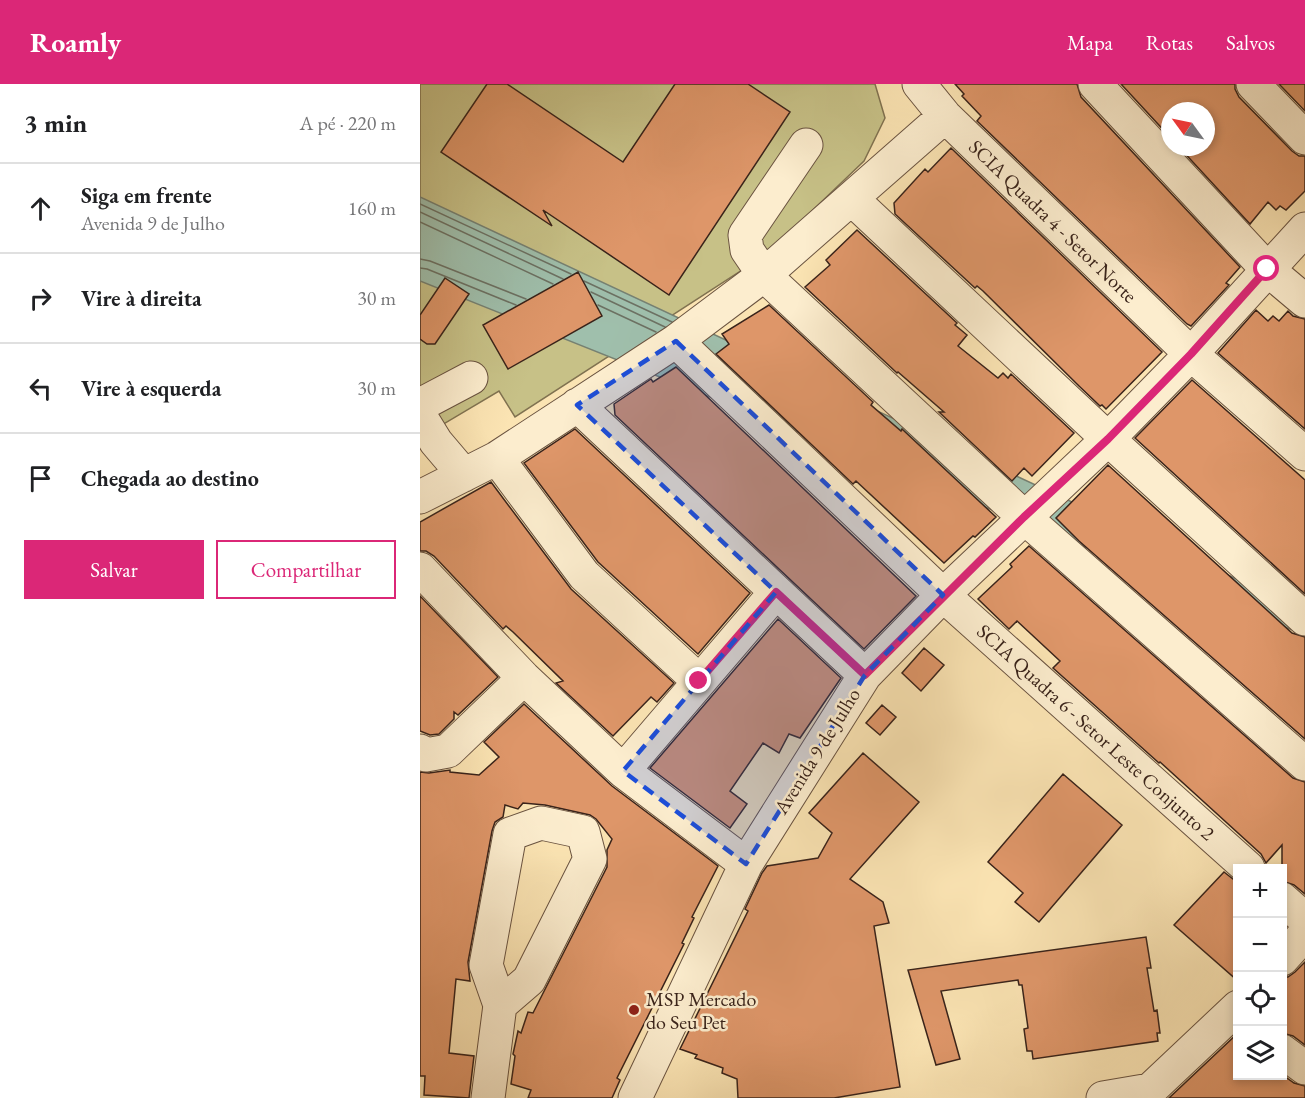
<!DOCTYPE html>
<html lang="pt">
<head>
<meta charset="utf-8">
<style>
	:root { --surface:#fff; --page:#f6f6f6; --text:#202124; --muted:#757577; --line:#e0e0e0; --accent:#db2777 }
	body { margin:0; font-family:"EB Garamond",serif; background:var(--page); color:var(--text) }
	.controls { position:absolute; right:18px; bottom:18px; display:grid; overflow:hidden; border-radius:0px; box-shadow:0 3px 9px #0003 }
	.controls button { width:54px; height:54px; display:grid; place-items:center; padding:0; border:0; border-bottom:2px solid var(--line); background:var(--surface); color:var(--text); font:30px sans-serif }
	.compass { position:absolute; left:741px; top:18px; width:54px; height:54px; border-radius:50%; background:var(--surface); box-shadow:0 3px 9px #0003; rotate:303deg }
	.stop { position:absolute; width:18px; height:18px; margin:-14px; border:4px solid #db2777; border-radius:50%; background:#fff }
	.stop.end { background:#db2777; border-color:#fff; box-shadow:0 2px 6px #0008 }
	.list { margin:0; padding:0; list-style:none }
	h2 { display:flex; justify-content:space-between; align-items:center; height:78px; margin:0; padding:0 24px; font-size:26px }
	h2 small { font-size:20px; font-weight:400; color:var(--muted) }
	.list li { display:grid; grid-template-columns:39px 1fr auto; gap:18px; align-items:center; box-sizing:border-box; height:90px; padding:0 24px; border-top:2px solid var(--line) }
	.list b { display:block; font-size:22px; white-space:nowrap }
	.list p { margin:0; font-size:20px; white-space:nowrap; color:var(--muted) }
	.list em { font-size:20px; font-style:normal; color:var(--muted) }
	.actions { display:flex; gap:12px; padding:18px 24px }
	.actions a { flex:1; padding:14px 0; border:2px solid var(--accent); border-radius:0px; text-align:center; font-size:21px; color:var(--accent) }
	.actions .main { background:var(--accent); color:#fff }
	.icon { flex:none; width:33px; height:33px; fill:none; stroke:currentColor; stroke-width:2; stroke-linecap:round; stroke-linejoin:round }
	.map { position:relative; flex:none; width:885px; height:1014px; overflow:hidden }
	header { display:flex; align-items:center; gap:36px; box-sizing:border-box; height:84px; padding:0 30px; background:var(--accent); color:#fff }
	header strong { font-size:28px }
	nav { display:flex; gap:33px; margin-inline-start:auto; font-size:21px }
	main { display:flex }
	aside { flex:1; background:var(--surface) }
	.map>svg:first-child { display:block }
	.green { fill:#c7c187; stroke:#807250; stroke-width:1.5 }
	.water { fill:#9fbfac; stroke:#768172; stroke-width:1.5 }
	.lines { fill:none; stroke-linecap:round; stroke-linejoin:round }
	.shore { stroke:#6c7163; stroke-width:1.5 }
	.building { fill:#de9669; stroke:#39231a; stroke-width:1.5 }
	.minor-casing { stroke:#6a5340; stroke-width:35 }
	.minor { stroke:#fcedce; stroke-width:33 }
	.route { stroke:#db2777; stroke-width:8 }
	.marked { fill:#1d4ed8; fill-opacity:0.2; stroke:#1d4ed8; stroke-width:4.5; stroke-dasharray:12 8; stroke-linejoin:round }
	.poi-dot { fill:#8f2418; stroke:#fcedce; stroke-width:2 }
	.labels { text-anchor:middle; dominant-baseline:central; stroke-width:5; stroke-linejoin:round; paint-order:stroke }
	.street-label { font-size:20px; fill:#39231a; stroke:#fcedce }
	.poi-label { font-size:20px; fill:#39231a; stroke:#fcedce; text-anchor:start }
</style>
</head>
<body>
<header>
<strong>Roamly</strong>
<nav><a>Mapa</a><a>Rotas</a><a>Salvos</a></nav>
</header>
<main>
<aside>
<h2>3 min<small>A pé · 220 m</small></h2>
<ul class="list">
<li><svg class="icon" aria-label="ahead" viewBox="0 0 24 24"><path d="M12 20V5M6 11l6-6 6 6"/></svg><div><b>Siga em frente</b><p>Avenida 9 de Julho</p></div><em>160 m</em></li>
<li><svg class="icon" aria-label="right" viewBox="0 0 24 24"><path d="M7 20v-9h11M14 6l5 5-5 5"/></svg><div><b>Vire à direita</b></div><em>30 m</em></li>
<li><svg class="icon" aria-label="left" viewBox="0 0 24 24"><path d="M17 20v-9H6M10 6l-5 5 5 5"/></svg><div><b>Vire à esquerda</b></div><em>30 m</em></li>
<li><svg class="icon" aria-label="arrive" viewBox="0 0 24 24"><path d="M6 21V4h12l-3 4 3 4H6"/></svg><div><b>Chegada ao destino</b></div></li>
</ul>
<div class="actions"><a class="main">Salvar</a><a>Compartilhar</a></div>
</aside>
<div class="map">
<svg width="885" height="1014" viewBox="0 0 885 1014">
	<rect width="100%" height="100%" fill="#fbe4b3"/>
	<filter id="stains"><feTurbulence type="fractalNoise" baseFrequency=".00333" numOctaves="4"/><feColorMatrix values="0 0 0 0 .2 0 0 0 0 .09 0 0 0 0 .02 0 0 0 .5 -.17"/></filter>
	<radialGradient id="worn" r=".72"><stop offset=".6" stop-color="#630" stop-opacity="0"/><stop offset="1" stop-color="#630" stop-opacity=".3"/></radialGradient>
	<path class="green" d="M 0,0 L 455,0 L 465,34 L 444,77 L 347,170 L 95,333 L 79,307 L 0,354 Z"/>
	<path class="water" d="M 0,113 L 885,527 L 885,551 L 0,197 Z"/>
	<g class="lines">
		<path class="shore" d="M 0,120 L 151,190
			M 0,128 L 143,195
			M 0,138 L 133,200
			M 0,175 L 10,177 L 106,215
			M 0,184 L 7,185 L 96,221
			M 164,197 L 252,238
			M 171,208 L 245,243
			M 178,221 L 236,248"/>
	</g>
	<path class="building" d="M 67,0 L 87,0 L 203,78 L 255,0 L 328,0 L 370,28 L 249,211 L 123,126 L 132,142 L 21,68 Z
		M 535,0 L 657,0 L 661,13 L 820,183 L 806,199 L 809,201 L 771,242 L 767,240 L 557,37 L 561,32 L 542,12 L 544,10 Z
		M 701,0 L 815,0 L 815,5 L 819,13 L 872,67 L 879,72 L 885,72 L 885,107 L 866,126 L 860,122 L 856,126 L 848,118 L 830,140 L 759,63 L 786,63 L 786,27 L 750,27 L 750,53 Z
		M 859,0 L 885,0 L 885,27 Z
		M 531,64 L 742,268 L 686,325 L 682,321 L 680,322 L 659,302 L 563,207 L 557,202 L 555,204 L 475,130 L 474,119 L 505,85 L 508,88 Z
		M 437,146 L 537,239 L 535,241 L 547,251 L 538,262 L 578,294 L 583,289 L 588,294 L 591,290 L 654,349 L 612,392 L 604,384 L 592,397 L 519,328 L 524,328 L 478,288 L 477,289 L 385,203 L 410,181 L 406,176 Z
		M 158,188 L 182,232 L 88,285 L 63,241 Z
		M 25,194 L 49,210 L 15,260 L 7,260 L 0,255 L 0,231 Z
		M 349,221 L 453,318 L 451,321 L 481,347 L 482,345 L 576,433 L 555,453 L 553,452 L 524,479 L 436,397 L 433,400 L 296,270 L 309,260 L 302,250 Z
		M 836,226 L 848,237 L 853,232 L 859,237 L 868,227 L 873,232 L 885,235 L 885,345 L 798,269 Z
		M 256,283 L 496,512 L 444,565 L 195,331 L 194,320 L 231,295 L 233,298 Z
		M 772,296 L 885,396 L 885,510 L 715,354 Z
		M 155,345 L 330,509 L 278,570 L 178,478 L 104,379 Z
		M 688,381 L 872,549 L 885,553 L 885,655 L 659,457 L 636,434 Z
		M 71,398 L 151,505 L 254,599 L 237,618 L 231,613 L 193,652 L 136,599 L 143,597 L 93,548 L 86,542 L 83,545 L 14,472 L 6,467 L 0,467 L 0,438 Z
		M 609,462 L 873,694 L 885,698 L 885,810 L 874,801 L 862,797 L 862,761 L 846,779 L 841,770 L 740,678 L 739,679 L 633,584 L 640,577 L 597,537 L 589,545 L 558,515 L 592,483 L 590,480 Z
		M 0,512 L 78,593 L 38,631 L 34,628 L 34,635 L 19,650 L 10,651 L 0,647 Z
		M 358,535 L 421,594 L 380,654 L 369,650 L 359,669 L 343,659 L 310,707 L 327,720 L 310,744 L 230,684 Z
		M 504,564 L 524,581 L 501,607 L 482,589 Z
		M 104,620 L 192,702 L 298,782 L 272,833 L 274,834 L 262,859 L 264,860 L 197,994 L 200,996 L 192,1014 L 108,1014 L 111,1006 L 91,1000 L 95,972 L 93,970 L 98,947 L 101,949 L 108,928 L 113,929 L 187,783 L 187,766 L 192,755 L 176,735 L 170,731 L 125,721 L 103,719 L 98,725 L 85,721 L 83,733 L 75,738 L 72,747 L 48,878 L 50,897 L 36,895 L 29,969 L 54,972 L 49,1014 L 4,1011 L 5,992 L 0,992 L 0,688 L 9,689 L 30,686 L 30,688 L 59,691 L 79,673 L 64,658 Z
		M 462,621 L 476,633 L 460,651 L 446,639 Z
		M 443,669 L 499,718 L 430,795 L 463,818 L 469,839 L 454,842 L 480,1003 L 414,1014 L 318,1014 L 317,995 L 302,989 L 303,984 L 275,974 L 277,971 L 260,965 L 328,827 L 325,825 L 342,789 L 347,782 L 398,774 L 412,749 L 389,729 Z
		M 643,690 L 702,741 L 619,838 L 595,818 L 603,809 L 568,778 Z
		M 804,788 L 818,799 L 818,897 L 754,841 Z
		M 726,853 L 731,884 L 727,884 L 734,927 L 737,926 L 740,949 L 737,949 L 738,957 L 613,975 L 612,967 L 607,967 L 604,945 L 608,944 L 602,901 L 599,901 L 598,896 L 521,907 L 540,975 L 516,981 L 488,886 Z
		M 885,878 L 885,961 L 873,952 L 862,949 L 862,893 L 868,893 L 875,888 Z
		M 818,949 L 818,992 L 864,992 L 874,999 L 885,1002 L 885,1014 L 749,1014 Z"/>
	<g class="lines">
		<defs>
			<path id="minor" d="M 499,0 L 525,32 L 771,270 L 885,370
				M 675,0 L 847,185 L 885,217
				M 833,0 L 885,54
				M 386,61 L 325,151 L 327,166 L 344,191 L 604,433 L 885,680
				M 432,115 L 688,355 L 885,535
				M 256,257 L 523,511 L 828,784
				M 0,321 L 51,294
				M 157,321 L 445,591
				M 0,332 L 16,358 L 44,391
				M 77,374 L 164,491 L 279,597
				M 0,413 L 77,374 L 256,257 L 344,191 L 525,32
				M 0,485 L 104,594 L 203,687 L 326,780
				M 0,667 L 6,671 L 28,667 L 104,594
				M 203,687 L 356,508
				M 862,815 L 885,835
				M 862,875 L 885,850
				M 862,967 L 885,984
				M 730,1006 L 818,923
				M 68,1014 L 80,921 L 109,896 L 170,775 L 163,748 L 121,739 L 90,750 L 66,881 L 80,921
				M 215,1014 L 326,780 L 445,591 L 523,511 L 688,355 L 771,270 L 885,145
				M 683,1014 L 730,1006"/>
		</defs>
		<use href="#minor" class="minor-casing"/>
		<use href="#minor" class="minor"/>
	</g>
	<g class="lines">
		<path class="route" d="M 279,597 L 356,508 L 445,591 L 604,433 L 688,355 L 771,270 L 847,185"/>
	</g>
	<path class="marked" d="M 256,257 L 523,511 L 445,591 L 326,780 L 203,687 L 356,508 L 157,321 Z"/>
	<circle class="poi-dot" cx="214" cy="926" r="6"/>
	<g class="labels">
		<g class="street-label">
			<text transform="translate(633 137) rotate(44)">SCIA Quadra 4 - Setor Norte</text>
			<text transform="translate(676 648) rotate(42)">SCIA Quadra 6 - Setor Leste Conjunto 2</text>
			<text transform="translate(397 667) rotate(-58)">Avenida 9 de Julho</text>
		</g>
		<g class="poi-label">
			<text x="226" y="915">MSP Mercado<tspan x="226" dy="23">do Seu Pet</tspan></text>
		</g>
	</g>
	<rect width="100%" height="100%" filter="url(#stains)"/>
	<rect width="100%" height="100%" fill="url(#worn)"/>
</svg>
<div class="controls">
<button>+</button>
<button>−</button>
<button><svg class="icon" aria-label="locate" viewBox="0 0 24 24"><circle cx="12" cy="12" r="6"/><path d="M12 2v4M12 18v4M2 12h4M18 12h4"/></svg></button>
<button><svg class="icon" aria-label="layers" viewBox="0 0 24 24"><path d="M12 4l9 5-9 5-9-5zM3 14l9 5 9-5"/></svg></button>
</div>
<svg class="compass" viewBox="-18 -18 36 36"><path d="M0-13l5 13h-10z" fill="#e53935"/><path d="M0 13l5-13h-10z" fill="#757577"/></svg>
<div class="stop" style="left:847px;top:185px"></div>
<div class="stop end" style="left:279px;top:597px"></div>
</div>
</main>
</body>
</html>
